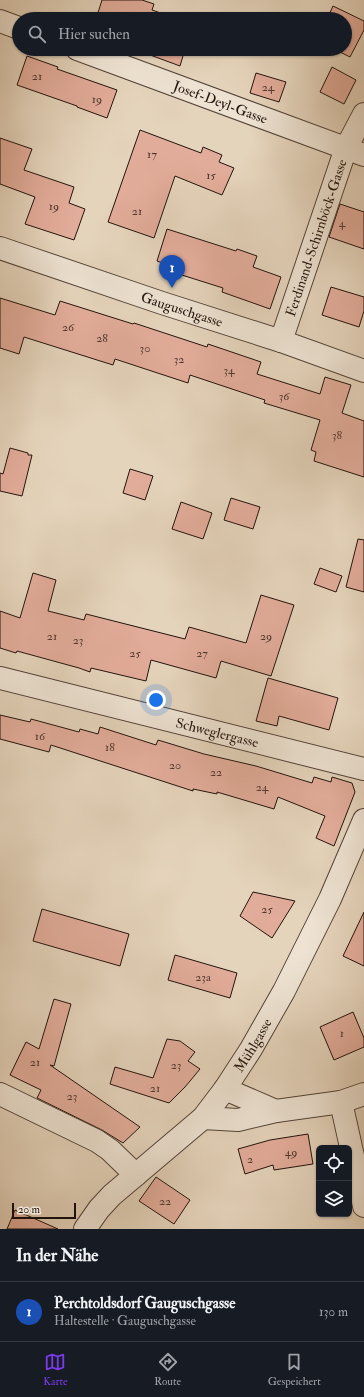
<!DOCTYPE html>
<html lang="de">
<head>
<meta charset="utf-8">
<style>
	:root { --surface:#171b24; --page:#242831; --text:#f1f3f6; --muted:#9ea1a6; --line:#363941; --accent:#7c3aed }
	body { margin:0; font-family:"IM FELL Double Pica",serif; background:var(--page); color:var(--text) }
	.controls { position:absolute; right:12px; bottom:12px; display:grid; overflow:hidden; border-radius:6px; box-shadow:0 1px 3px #0004 }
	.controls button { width:36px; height:36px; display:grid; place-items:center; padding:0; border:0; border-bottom:1px solid var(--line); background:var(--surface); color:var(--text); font:20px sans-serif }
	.scale { position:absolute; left:12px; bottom:10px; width:64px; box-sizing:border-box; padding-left:4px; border:2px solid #22130c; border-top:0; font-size:11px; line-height:14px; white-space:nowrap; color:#22130c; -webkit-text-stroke:3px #eee3d3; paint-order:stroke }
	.you { position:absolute; left:156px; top:700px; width:14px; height:14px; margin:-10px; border:3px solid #fff; border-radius:50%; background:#1a73e8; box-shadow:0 0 0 6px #1a73e833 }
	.badge { display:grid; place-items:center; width:26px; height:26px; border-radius:50%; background:var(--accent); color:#fff; font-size:13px; font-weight:700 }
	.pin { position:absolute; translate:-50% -33px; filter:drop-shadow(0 1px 2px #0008) }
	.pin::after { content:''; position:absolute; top:21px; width:14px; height:12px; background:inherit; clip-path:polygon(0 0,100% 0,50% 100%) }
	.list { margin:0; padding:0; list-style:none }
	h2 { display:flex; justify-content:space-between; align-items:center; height:52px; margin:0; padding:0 16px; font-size:17px }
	h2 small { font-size:13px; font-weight:400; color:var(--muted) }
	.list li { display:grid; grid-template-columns:26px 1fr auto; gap:12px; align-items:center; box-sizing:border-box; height:60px; padding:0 16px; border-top:1px solid var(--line) }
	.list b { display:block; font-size:15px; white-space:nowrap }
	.list p { margin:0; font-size:13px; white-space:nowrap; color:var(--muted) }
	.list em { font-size:13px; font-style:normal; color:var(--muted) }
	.icon { flex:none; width:22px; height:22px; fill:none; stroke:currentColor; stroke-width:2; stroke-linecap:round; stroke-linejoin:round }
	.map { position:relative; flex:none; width:364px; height:1229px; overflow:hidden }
	.search { position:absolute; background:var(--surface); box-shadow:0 1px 3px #0004; left:12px; right:12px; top:12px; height:44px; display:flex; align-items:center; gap:10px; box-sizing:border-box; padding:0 14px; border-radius:22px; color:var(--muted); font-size:15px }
	.sheet { height:112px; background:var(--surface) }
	nav { display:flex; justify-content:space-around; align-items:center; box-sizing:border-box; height:56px; border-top:1px solid var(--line); background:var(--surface); font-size:11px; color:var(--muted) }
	nav a { display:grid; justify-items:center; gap:2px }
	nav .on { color:var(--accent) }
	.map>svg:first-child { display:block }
	.building { fill:#e2ac9a; stroke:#22130c }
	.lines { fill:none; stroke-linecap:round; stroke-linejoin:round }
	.minor-casing { stroke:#534338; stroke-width:24 }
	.minor { stroke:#eee3d3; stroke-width:22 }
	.labels { text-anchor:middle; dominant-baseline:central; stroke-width:3; stroke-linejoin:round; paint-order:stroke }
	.number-label { font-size:12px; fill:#523930 }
	.street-label { font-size:14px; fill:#22130c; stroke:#eee3d3 }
</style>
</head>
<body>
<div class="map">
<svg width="364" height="1229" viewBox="0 0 364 1229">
	<rect width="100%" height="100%" fill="#e5d4bc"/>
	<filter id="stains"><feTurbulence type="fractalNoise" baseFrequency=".005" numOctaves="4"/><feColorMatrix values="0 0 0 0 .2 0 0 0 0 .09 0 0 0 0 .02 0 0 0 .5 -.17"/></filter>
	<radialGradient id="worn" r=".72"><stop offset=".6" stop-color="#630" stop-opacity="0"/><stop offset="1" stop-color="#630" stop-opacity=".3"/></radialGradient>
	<path class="building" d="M 102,0 L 142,0 L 154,4 L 152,10 L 178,19 L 96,19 Z
		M 333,6 L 364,21 L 364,30 L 350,57 L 334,49 L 345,49 L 345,19 L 327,19 Z
		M 134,49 L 185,49 L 180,66 Z
		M 27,56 L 58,67 L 57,69 L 117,90 L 107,118 L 77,107 L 77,106 L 17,85 Z
		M 332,67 L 356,80 L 344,104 L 320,92 Z
		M 256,73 L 286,82 L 279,102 L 250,93 Z
		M 140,130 L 201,153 L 203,147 L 222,155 L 219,162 L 234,168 L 222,195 L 175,176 L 154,238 L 108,222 Z
		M 0,138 L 32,149 L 24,170 L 74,187 L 69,203 L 85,209 L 74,240 L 25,224 L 35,197 L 0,184 Z
		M 340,204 L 364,212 L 364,249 L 329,237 Z
		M 167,229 L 236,251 L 237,249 L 257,256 L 253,267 L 281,277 L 270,309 L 222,292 L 223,288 L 166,270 L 168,265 L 157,261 Z
		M 331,287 L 364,297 L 364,311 L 359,327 L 322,315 Z
		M 0,298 L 55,315 L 60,301 L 133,324 L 134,323 L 207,347 L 208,344 L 261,362 L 257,374 L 320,394 L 325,377 L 351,385 L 342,413 L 364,421 L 364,477 L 314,461 L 316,452 L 311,450 L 320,420 L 264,403 L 265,400 L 190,375 L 188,383 L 115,359 L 113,365 L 24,337 L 19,354 L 0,348 Z
		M 10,448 L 28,453 L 28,455 L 32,455 L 22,496 L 0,491 L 0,473 L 3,474 Z
		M 130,469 L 153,476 L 145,500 L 123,493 Z
		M 231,498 L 260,507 L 253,529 L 224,520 Z
		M 181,502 L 212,513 L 203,539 L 172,529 Z
		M 358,539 L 364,540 L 364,592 L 346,587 Z
		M 320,568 L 342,576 L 336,592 L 314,584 Z
		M 33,573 L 56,580 L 48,611 L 84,620 L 86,614 L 185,639 L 189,627 L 246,643 L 261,595 L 294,605 L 271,676 L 221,661 L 216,678 L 151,660 L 146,681 L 91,668 L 90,672 L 79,668 L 17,651 L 16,653 L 0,648 L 0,611 L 20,618 Z
		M 268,678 L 338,698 L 329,730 L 279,716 L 277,726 L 256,721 Z
		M 0,715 L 30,722 L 31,719 L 79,732 L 80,729 L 98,734 L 100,727 L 156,745 L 158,740 L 204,754 L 256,766 L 312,783 L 314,777 L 331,782 L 332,777 L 352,783 L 355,792 L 334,846 L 316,838 L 325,816 L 278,797 L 274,809 L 217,792 L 217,794 L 193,789 L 193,791 L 51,745 L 49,752 L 0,739 Z
		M 253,892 L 295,901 L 272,938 L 240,916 Z
		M 42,909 L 129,934 L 120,966 L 33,941 Z
		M 364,912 L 364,966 L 343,956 Z
		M 175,955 L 237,973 L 230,998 L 168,980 Z
		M 54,999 L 71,1004 L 54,1066 L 50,1065 L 140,1127 L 123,1143 L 102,1130 L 37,1098 L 41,1090 L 10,1075 L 26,1042 L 39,1049 Z
		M 353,1012 L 364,1038 L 364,1047 L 334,1060 L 320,1027 Z
		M 167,1039 L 180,1041 L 195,1052 L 188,1061 L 200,1069 L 185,1087 L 169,1103 L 110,1084 L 115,1067 L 153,1078 Z
		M 308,1134 L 313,1164 L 274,1170 L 273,1165 L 245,1174 L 238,1149 L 270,1140 Z
		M 156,1177 L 190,1200 L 174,1224 L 139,1201 Z
		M 15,1210 L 58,1229 L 7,1229 Z"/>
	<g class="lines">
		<defs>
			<g id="minor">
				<path d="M 0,21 L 19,28"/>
				<path id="s1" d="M 77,49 L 364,155"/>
				<path id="s2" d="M 0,248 L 162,303 L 281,341 L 364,371"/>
				<path id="s3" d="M 281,341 L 346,148 L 364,114"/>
				<path id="s4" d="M 0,678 L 364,769"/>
				<path d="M 225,1089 L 276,1111"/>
				<path d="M 0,1094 L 97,1141 L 110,1150 L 136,1175"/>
				<path d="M 341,1102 L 364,1206"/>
				<path d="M 203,1118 L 238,1120 L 276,1111 L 341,1102 L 364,1094"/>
				<path id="s5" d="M 85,1229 L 99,1209 L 112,1195 L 203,1118 L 225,1089 L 251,1049 L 284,991 L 330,899 L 364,820"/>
			</g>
		</defs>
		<use href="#minor" class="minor-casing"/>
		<use href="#minor" class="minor"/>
	</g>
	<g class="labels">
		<g class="number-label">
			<text x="37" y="76">21</text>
			<text x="268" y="87">24</text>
			<text x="97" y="99">19</text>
			<text x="152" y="154">17</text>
			<text x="211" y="175">15</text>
			<text x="54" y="206">19</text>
			<text x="137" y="211">21</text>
			<text x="342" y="223">4</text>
			<text x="68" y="327">26</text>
			<text x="102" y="338">28</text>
			<text x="145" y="348">30</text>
			<text x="179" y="359">32</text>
			<text x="229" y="370">34</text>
			<text x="284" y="396">36</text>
			<text x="337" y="435">38</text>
			<text x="52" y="636">21</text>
			<text x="266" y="636">29</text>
			<text x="78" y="640">23</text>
			<text x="135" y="653">25</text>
			<text x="202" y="653">27</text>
			<text x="40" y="736">16</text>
			<text x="110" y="747">18</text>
			<text x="175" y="765">20</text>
			<text x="216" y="772">22</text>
			<text x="262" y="787">24</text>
			<text x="267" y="909">25</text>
			<text x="203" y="977">23a</text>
			<text x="342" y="1033">1</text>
			<text x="35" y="1062">21</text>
			<text x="176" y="1065">23</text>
			<text x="155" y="1088">21</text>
			<text x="72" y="1096">23</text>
			<text x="291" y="1152">49</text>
			<text x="250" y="1159">2</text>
			<text x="165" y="1201">22</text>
		</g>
		<g class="street-label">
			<text stroke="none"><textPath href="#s1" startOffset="153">Josef-Deyl-Gasse</textPath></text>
			<text stroke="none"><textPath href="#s3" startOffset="109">Ferdinand-Schirnböck-Gasse</textPath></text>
			<text stroke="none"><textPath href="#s2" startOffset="192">Gauguschgasse</textPath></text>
			<text stroke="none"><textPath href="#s4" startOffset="224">Schweglergasse</textPath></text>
			<text stroke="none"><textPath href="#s5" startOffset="251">Mühlgasse</textPath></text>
		</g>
	</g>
	<rect width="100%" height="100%" filter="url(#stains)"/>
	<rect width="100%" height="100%" fill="url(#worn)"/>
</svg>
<div class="controls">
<button><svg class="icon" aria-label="locate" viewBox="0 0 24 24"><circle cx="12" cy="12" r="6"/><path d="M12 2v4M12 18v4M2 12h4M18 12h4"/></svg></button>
<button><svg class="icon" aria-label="layers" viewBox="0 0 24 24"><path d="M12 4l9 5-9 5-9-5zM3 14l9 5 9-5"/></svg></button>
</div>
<div class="scale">20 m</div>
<div class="you"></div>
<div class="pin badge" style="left:172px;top:288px;background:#1a4fb4">1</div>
<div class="search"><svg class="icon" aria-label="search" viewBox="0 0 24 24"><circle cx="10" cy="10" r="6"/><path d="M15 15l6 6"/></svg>Hier suchen</div>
</div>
<section class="sheet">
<h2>In der Nähe<small></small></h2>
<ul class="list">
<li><span class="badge" style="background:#1a4fb4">1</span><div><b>Perchtoldsdorf Gauguschgasse</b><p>Haltestelle · Gauguschgasse</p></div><em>130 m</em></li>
</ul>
</section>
<nav>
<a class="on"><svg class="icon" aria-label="map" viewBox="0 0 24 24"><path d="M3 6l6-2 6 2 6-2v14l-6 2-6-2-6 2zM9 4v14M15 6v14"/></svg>Karte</a>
<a><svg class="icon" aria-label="directions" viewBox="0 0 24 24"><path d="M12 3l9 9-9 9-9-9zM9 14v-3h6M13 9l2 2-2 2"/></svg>Route</a>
<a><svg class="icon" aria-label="saved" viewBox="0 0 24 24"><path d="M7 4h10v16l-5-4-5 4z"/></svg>Gespeichert</a>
</nav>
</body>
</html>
